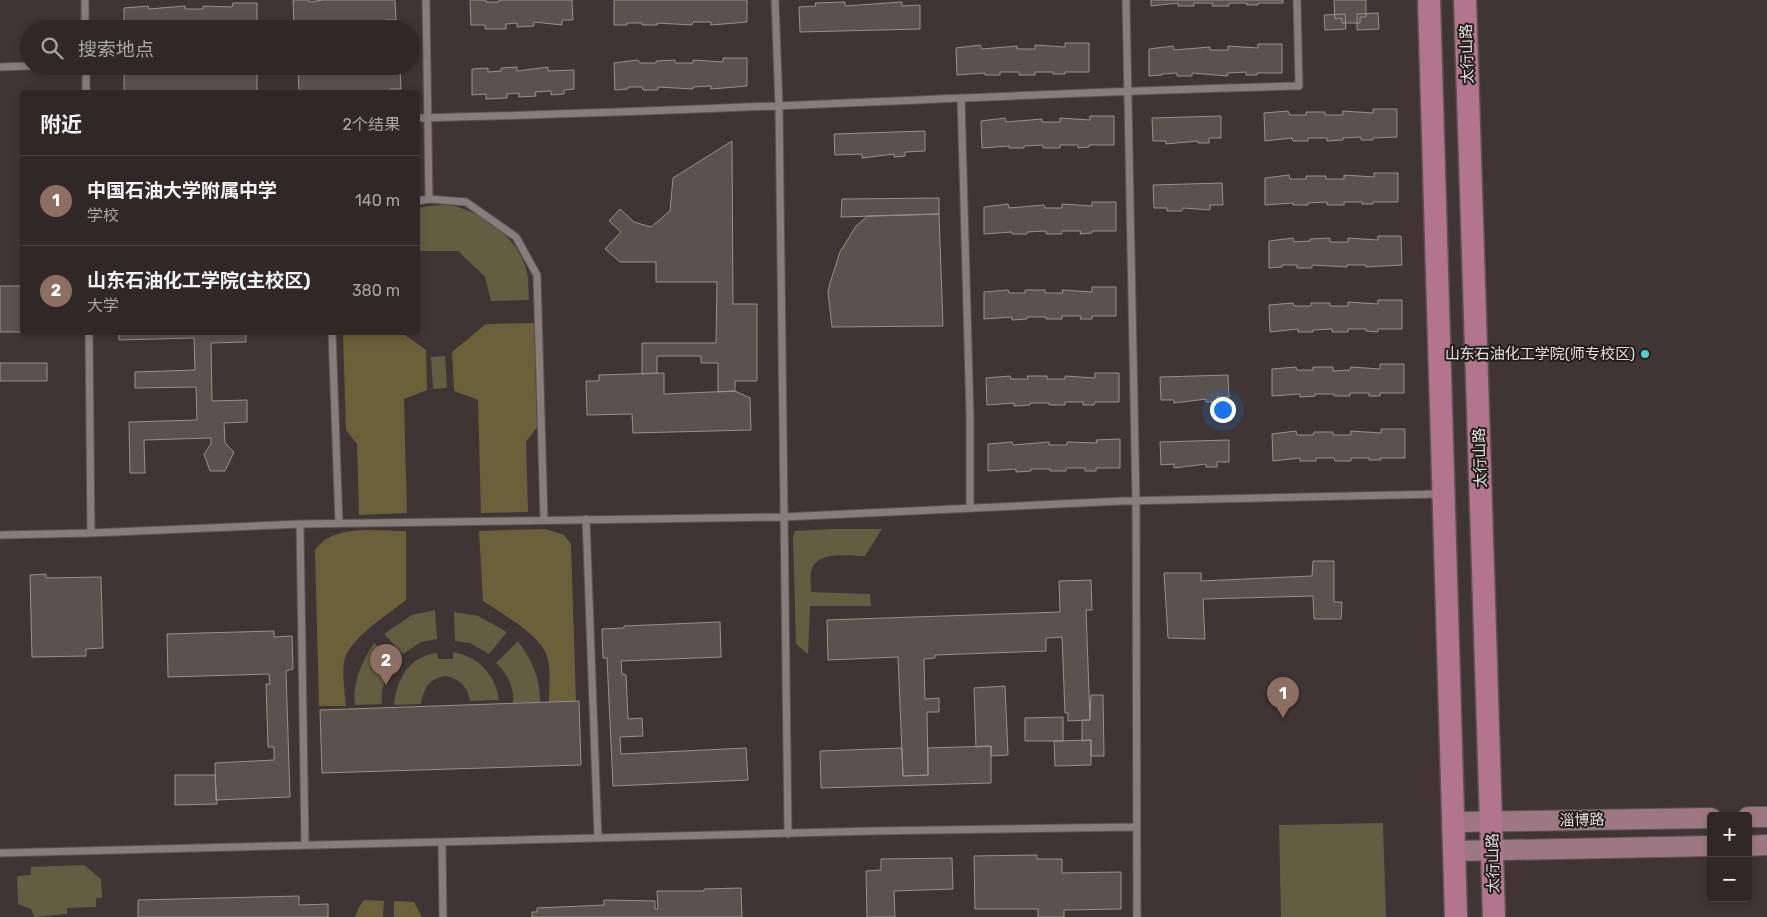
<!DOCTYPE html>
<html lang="zh">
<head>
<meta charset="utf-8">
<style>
	:root { --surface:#2f2827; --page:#37302f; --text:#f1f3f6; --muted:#a7a6a7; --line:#4a4444; --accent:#52cdcf }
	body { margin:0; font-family:Rubik,"Noto Sans SC",sans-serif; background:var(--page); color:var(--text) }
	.controls { position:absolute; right:15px; bottom:15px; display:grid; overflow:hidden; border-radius:5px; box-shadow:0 2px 8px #0003 }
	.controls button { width:45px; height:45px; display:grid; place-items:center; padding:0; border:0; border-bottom:1px solid var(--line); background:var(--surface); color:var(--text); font:25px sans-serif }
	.you { position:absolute; left:1222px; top:409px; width:18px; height:18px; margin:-12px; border:4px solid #fff; border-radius:50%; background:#1a73e8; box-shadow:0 0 0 8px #1a73e833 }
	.badge { display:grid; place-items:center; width:32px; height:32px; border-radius:50%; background:var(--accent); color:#fff; font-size:16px; font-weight:700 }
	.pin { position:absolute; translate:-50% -41px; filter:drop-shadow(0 1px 2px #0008) }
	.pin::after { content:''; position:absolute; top:26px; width:18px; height:15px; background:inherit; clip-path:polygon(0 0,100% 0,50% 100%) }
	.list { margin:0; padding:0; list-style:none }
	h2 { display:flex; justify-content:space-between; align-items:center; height:65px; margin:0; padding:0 20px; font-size:21px }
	h2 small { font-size:16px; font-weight:400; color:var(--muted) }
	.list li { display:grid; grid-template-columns:32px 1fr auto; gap:15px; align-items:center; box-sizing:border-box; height:90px; padding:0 20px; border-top:1px solid var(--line) }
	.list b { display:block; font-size:19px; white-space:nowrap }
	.list p { margin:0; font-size:16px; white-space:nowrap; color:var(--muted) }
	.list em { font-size:16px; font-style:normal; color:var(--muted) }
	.icon { flex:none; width:28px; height:28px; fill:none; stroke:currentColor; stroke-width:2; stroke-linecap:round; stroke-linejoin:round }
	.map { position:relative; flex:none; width:1767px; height:917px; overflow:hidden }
	.search { position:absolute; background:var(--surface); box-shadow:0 2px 8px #0003; left:20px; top:20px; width:400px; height:55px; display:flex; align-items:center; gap:12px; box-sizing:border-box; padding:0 18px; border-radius:28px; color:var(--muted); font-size:19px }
	.panel { position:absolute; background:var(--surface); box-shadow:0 2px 8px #0003; left:20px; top:90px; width:400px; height:245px; border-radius:5px }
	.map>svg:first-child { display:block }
	.green { fill:#645d41 }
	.forest { fill:#6a6039 }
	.building { fill:#5a524c; stroke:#9a918b }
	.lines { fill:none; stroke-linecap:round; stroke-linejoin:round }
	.service-casing { stroke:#5b5352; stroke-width:9 }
	.secondary-casing { stroke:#5b5352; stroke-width:22 }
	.primary-casing { stroke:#5b5352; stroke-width:25 }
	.service { stroke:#887d7b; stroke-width:7 }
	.secondary { stroke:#9d7884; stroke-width:20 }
	.primary { stroke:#b3748d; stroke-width:22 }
	.poi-dot { fill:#52cdcf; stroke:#221e1d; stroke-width:2 }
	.labels { text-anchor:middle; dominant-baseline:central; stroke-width:4; stroke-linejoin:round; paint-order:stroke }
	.street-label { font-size:15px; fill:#e5dfde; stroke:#221e1d }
	.poi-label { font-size:15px; fill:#e5dfde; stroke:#221e1d; text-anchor:end }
</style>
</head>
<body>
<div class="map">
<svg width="1767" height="917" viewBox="0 0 1767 917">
	<rect width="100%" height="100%" fill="#3f3534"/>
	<path class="green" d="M 428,206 C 436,206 447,204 455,206 C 486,215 519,239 527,272 C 529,281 528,291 529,300 L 491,301 L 485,277 L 458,251 L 418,251 L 418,208 Z
		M 445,356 L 447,388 L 433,389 L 431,357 Z
		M 832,529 L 882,529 L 865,556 C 849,556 815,550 811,572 C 810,578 811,586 811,592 L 870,594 L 871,606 L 810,606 L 808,654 L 796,644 L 793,537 L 795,531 Z
		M 435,610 L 437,639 L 421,642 L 403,654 L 384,634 L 412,615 Z
		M 454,612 L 478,616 L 507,632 L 489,654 L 470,643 L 455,641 Z
		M 518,641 C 531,659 541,679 540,702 L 513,703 C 514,686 508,675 496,663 Z
		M 374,643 L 397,664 C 386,676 380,688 382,704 L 355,705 C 352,682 362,662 374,643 Z
		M 453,652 C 478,656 496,675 499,700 L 470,701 C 468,687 460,679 446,676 C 429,678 424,688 421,704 L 394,705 C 397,679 408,657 437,653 L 438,659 L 453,659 Z
		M 1383,823 L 1386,917 L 1281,917 L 1279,825 Z
		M 84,865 L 101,879 L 102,898 L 96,898 L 96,907 L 67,908 L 67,914 L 34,917 L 31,909 L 18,904 L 17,876 L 31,875 L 31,867 Z"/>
	<path class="forest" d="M 534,323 L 537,427 L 526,442 L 528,512 L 481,513 L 478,400 L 454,391 L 452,352 L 486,324 Z
		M 343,333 L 402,333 L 426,350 L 427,390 L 404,399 L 407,513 L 359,515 L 357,444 L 346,430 Z
		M 545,529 L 564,535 L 571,544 L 576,701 L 549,703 C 549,689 551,673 548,660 C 544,636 502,614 483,601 L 479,531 Z
		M 406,531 L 406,600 C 388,615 347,639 344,663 C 342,676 345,693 346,706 L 319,706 L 315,550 C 333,523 378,531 406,531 Z
		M 364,900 L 384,901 L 383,917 L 355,917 L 359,907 Z
		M 394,901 L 414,902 L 422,917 L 394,917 Z"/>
	<path class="building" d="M 293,0 L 309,0 L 309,2 L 323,0 L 395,0 L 396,20 L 385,20 L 385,25 L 373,25 L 373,21 L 357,22 L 357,26 L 340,27 L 340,23 L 329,24 L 329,28 L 308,29 L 308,25 L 294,25 Z
		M 470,0 L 486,0 L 486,2 L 499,2 L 499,0 L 572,0 L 573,20 L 562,20 L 562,25 L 534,22 L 534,26 L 517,27 L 517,23 L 506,24 L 506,29 L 485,29 L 485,25 L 471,25 Z
		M 614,0 L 747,0 L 747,22 L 711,25 L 711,22 L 693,22 L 692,25 L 657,23 L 657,25 L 642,25 L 642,23 L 627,23 L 627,25 L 614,25 Z
		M 1151,0 L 1283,0 L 1283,3 L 1258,3 L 1258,5 L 1247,5 L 1247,3 L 1229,3 L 1229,6 L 1212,6 L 1213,3 L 1194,3 L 1194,6 L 1178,6 L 1178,3 L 1151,6 Z
		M 1334,0 L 1366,0 L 1366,17 L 1360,17 L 1360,23 L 1342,23 L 1342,18 L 1335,19 Z
		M 845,2 L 845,6 L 902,2 L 902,6 L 920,5 L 920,29 L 800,32 L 799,7 L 816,6 L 815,3 Z
		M 233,3 L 257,3 L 257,29 L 124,29 L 124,8 L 148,6 L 149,9 L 185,6 L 185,9 L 203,9 L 203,6 L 232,7 Z
		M 1378,13 L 1379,29 L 1357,30 L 1357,14 Z
		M 1345,14 L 1346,29 L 1325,30 L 1324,15 Z
		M 1065,43 L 1089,43 L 1089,72 L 1065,72 L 1065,74 L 1053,74 L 1053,72 L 1035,72 L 1035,75 L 1019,75 L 1019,72 L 1000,72 L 1000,75 L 985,75 L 985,73 L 957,75 L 956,48 L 980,45 L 982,49 L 1017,46 L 1017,49 L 1035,49 L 1035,45 L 1065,47 Z
		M 1258,44 L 1282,44 L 1282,73 L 1257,73 L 1257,75 L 1246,75 L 1246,72 L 1228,73 L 1227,76 L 1192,73 L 1192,76 L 1177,76 L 1177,73 L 1162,74 L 1162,75 L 1149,76 L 1149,49 L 1173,46 L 1174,50 L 1210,47 L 1210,50 L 1228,50 L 1228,46 L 1258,48 Z
		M 723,58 L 747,58 L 747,86 L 711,89 L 711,86 L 693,87 L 693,89 L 658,87 L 658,90 L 643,90 L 642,87 L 628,87 L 628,89 L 615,90 L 614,63 L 638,60 L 640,63 L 656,63 L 656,61 L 675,60 L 675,63 L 693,63 L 693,60 L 723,62 Z
		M 343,67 L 344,71 L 374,67 L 374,70 L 400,69 L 401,89 L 390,89 L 390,92 L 299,92 L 298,68 L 314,68 L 314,71 L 327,71 L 327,68 Z
		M 517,67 L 517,71 L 548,67 L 548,71 L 574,70 L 574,89 L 564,90 L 564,94 L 551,95 L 551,91 L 535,92 L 536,96 L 519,97 L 519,93 L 507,94 L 507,98 L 486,99 L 486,94 L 472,95 L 472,69 L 488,68 L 488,72 L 501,71 L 501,68 Z
		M 233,68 L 257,68 L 257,92 L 124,92 L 124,73 L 148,71 L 149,74 L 165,74 L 165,71 L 185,71 L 185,74 L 203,74 L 203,70 L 233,72 Z
		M 1373,109 L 1397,109 L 1397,137 L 1373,138 L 1373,140 L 1361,140 L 1361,137 L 1343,138 L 1343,140 L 1327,141 L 1327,138 L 1308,138 L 1308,141 L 1293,141 L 1292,138 L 1265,141 L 1264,113 L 1288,111 L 1290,115 L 1306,115 L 1306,112 L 1325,112 L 1325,115 L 1343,115 L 1343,111 L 1373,113 Z
		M 1090,116 L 1114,116 L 1114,145 L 1089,145 L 1089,147 L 1078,148 L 1078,145 L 1060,145 L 1060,148 L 1043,148 L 1043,145 L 1024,146 L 1024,148 L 1009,148 L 1009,146 L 982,148 L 981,121 L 1005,118 L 1006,122 L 1042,119 L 1042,122 L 1060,122 L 1060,118 L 1090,120 Z
		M 1221,116 L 1221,138 L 1209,138 L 1209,143 L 1198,143 L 1198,141 L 1166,144 L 1166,141 L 1153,141 L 1152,118 Z
		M 925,131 L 925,151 L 905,152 L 905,156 L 894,157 L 894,154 L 862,158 L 862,154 L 835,155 L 834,134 Z
		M 732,141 L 733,304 L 757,304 L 757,381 L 735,381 L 735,391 L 718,392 L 718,363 L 701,363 L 701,356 L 657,356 L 657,373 L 642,374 L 642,343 L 716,343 L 717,282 L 656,282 L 656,262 L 620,262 L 605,249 L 621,232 L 609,221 L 620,209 L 634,222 L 651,227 L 670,211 L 673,178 Z
		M 1374,173 L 1398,173 L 1398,202 L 1373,202 L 1373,204 L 1362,204 L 1362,202 L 1344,202 L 1344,205 L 1327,205 L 1327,202 L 1308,203 L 1308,205 L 1293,205 L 1293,203 L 1265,205 L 1265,178 L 1289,175 L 1290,179 L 1306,179 L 1306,176 L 1326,176 L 1326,179 L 1344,179 L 1344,175 L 1374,177 Z
		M 1222,183 L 1223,205 L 1210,205 L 1210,210 L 1183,208 L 1182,211 L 1167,211 L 1167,208 L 1154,208 L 1153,185 Z
		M 939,198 L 939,214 L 841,217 L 842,199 Z
		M 1092,202 L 1116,202 L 1116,231 L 1092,231 L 1092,233 L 1080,234 L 1081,231 L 1062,231 L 1062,234 L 1046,234 L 1046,231 L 1027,232 L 1027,234 L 1012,234 L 1012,232 L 984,234 L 984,207 L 1008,204 L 1009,208 L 1044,205 L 1045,208 L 1062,208 L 1062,204 L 1092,206 Z
		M 939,214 L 943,326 L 832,327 L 828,292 L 830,283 L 840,252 L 856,226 L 868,216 Z
		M 1378,236 L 1401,236 L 1402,265 L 1366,267 L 1366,265 L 1347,265 L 1347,267 L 1312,265 L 1312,268 L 1297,268 L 1297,265 L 1282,265 L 1282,267 L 1269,268 L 1269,241 L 1293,238 L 1294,242 L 1310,241 L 1310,239 L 1330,238 L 1330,242 L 1348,242 L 1348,238 L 1378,240 Z
		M 0,286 L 22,286 L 22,332 L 0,332 Z
		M 1092,287 L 1116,287 L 1116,316 L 1092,316 L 1092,319 L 1080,319 L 1081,316 L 1062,316 L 1062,319 L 1046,319 L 1046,317 L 1027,317 L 1027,319 L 1012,320 L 1012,317 L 984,319 L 984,292 L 1008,290 L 1009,293 L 1025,293 L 1025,290 L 1045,290 L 1045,293 L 1063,293 L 1062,290 L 1092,292 Z
		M 1378,300 L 1402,300 L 1402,329 L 1378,329 L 1378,332 L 1366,331 L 1366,329 L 1348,329 L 1348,332 L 1332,332 L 1332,329 L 1313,330 L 1313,332 L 1298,332 L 1298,329 L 1270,332 L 1269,305 L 1293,303 L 1294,306 L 1311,306 L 1311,303 L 1330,303 L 1330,306 L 1348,306 L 1348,302 L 1378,304 Z
		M 119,332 L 246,332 L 246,342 L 211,343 L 212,401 L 247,400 L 247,422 L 224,423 L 225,443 L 234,452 L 225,471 L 210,471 L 204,454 L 211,444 L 211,438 L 144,440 L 145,473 L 130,473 L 129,422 L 197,420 L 196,387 L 135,388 L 135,372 L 195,370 L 194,338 L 119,340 Z
		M 0,363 L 47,363 L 47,381 L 0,381 Z
		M 1380,364 L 1404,364 L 1404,393 L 1380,393 L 1380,396 L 1369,396 L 1369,393 L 1350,393 L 1350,396 L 1334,396 L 1334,394 L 1315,394 L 1315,396 L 1300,397 L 1300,394 L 1272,396 L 1272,369 L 1296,367 L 1297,370 L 1313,370 L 1313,367 L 1333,367 L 1333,371 L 1350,370 L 1351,367 L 1380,369 Z
		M 664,373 L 664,394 L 735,391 L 750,398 L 751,430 L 633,433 L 632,414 L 587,415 L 586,381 L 599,381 L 599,375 Z
		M 1095,373 L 1119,373 L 1119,402 L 1095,402 L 1094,405 L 1083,405 L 1083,402 L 1065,402 L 1065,405 L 1049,405 L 1049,403 L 1030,403 L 1030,405 L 1014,406 L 1014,403 L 987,405 L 986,378 L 1010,376 L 1011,379 L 1028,379 L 1027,376 L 1047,376 L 1047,379 L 1065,379 L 1065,376 L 1095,378 Z
		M 1228,375 L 1229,397 L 1217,397 L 1217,402 L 1206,402 L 1206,399 L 1174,403 L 1174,400 L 1161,400 L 1160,377 Z
		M 1381,429 L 1405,429 L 1405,458 L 1380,458 L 1381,460 L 1369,460 L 1369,458 L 1351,458 L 1351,461 L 1335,461 L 1334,458 L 1316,458 L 1316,461 L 1300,461 L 1300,458 L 1273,461 L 1272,434 L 1296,431 L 1297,435 L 1313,435 L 1314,432 L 1333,432 L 1333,435 L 1351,435 L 1351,431 L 1381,433 Z
		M 1120,439 L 1120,468 L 1096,468 L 1096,471 L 1085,471 L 1085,468 L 1066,468 L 1066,471 L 1050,471 L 1050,469 L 1031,469 L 1031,471 L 1016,472 L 1016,469 L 988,471 L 988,444 L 1012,442 L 1013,445 L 1049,442 L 1049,445 L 1067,445 L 1067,442 L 1097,443 L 1096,440 Z
		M 1229,440 L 1229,462 L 1217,462 L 1217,467 L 1206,467 L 1206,464 L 1174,468 L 1174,464 L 1161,465 L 1160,442 Z
		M 1313,561 L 1334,561 L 1334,602 L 1342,602 L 1341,619 L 1314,619 L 1313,596 L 1203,599 L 1205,639 L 1168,638 L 1164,573 L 1201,573 L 1201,581 L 1312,576 Z
		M 46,574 L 46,578 L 101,577 L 103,648 L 86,649 L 86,656 L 32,657 L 30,575 Z
		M 1091,580 L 1092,610 L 1086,610 L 1090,720 L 1068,721 L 1068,713 L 1065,713 L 1062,637 L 1046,638 L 1046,651 L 935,655 L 935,658 L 924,659 L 925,699 L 939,698 L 939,712 L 927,712 L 928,775 L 903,776 L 898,657 L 828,660 L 827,620 L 1060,612 L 1059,581 Z
		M 720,622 L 721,657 L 621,661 L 622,674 L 626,675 L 628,719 L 642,718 L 643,736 L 620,737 L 621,754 L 746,748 L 748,780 L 613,786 L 607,658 L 603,658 L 602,629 L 624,628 L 624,626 Z
		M 274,631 L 274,637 L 292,636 L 293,669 L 286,671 L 290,797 L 216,800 L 215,763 L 274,760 L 274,747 L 268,747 L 266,684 L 270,684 L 269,674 L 168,677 L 167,634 Z
		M 1005,686 L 1008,755 L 991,756 L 991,746 L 976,747 L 974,688 Z
		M 1091,695 L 1103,695 L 1104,756 L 1091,756 L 1091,740 L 1082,741 L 1082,720 L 1090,720 Z
		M 579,701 L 581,765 L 322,773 L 320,710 Z
		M 1063,717 L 1063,741 L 1025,741 L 1025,718 Z
		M 1091,740 L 1091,765 L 1055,766 L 1054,741 Z
		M 991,746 L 991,783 L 821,788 L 820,751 L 902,748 L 903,776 L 928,775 L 928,748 Z
		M 175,775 L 215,775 L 217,804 L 175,805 Z
		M 1037,855 L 1037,859 L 1062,859 L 1062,873 L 1121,872 L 1121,909 L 1064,910 L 1064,917 L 1038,917 L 1038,909 L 975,909 L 974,856 Z
		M 952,858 L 953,889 L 894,891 L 895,917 L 867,917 L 866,871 L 881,870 L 881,859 Z
		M 741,888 L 742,917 L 532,917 L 532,912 L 537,912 L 537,908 L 604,905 L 604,900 L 655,901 L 655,909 L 658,909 L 657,891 L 704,891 L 704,889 Z
		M 299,896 L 299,905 L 328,904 L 328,917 L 138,917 L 138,900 Z"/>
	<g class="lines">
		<defs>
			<path id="service" d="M 85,0 L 85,29
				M 426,0 L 429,199
				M 775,0 L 779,106 L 788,834
				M 1126,0 L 1136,501 L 1137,917
				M 86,66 L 86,92
				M 0,67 L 29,66
				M 961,98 L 970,416 L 970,507
				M 418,118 C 711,112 1005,93 1299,86 L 1297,0
				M 418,201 L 429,199 L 466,202 L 516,237 L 537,275 L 544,520
				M 89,332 L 91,533
				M 332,332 L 339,523
				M 586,519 L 598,838
				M 300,524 L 305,845
				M 0,535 L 91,533 L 300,524 L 783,517 L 1123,501 L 1441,494
				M 442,842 L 443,917
				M 0,853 L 873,831 L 1136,827"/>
			<path id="secondary" d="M 1748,817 L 1767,817
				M 1454,822 L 1711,818
				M 1748,846 L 1767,845
				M 1455,851 L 1711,846"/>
			<path id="primary" d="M 1429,0 L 1456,917
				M 1465,0 L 1494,917"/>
		</defs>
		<use href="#service" class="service-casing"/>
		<use href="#secondary" class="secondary-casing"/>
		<use href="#primary" class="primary-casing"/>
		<use href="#service" class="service"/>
		<use href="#secondary" class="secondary"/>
		<use href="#primary" class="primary"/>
	</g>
	<circle class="poi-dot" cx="1645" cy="354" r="5"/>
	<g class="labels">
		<g class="street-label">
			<text transform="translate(1467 54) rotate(-92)">太行山路</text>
			<text transform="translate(1480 458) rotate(-92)">太行山路</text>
			<text transform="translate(1582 820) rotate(-1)">淄博路</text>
			<text transform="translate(1493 863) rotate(-91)">太行山路</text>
		</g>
		<g class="poi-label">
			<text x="1635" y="354">山东石油化工学院(师专校区)</text>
		</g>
	</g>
</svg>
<div class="controls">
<button>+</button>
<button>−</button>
</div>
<div class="you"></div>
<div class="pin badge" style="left:1283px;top:718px;background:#8d6e63">1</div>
<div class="pin badge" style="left:386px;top:685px;background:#8d6e63">2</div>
<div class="search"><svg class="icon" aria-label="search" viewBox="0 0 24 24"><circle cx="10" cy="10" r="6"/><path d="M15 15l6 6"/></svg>搜索地点</div>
<section class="panel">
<h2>附近<small>2个结果</small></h2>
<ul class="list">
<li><span class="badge" style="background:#8d6e63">1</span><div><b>中国石油大学附属中学</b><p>学校</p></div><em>140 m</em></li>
<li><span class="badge" style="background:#8d6e63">2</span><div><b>山东石油化工学院(主校区)</b><p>大学</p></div><em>380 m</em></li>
</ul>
</section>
</div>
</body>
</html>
